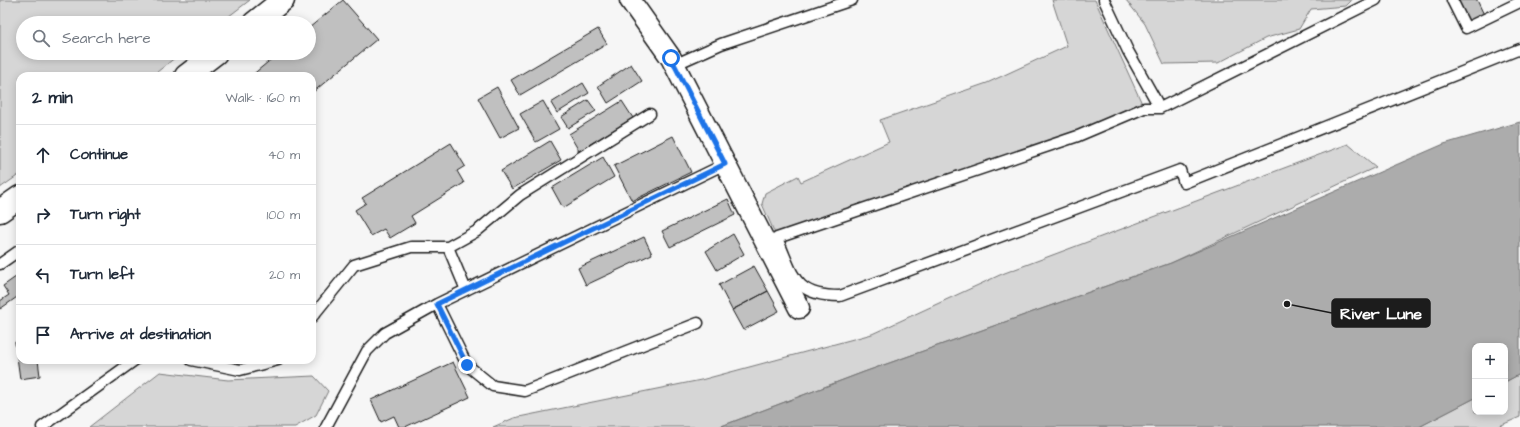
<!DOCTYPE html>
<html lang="en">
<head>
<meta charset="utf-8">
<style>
	:root { --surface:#fff; --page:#f6f6f7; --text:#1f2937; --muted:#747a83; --line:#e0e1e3 }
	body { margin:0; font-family:"Architects Daughter",sans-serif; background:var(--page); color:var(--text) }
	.controls { position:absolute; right:12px; bottom:12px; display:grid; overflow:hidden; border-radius:8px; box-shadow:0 2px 10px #0003 }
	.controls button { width:36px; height:36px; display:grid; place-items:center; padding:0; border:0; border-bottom:1px solid var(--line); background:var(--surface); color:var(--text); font:20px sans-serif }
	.stop { position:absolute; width:12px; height:12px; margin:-9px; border:3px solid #1a73e8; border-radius:50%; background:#fff }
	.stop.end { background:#1a73e8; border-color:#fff; box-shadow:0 1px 4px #0008 }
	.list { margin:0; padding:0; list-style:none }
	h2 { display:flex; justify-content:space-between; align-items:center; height:52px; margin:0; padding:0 16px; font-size:17px }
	h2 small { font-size:13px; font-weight:400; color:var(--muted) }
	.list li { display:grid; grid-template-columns:26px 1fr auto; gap:12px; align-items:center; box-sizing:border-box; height:60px; padding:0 16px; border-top:1px solid var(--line) }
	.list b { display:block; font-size:15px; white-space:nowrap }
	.list em { font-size:13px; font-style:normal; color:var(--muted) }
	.icon { flex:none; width:22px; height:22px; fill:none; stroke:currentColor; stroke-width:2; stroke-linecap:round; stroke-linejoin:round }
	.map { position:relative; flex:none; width:1520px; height:427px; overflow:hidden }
	.search { position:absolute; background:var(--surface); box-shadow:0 2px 10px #0003; left:16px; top:16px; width:300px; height:44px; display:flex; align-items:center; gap:10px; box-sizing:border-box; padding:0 14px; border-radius:22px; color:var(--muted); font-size:15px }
	.panel { position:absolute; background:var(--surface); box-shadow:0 2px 10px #0003; left:16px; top:72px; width:300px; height:292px; border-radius:12px }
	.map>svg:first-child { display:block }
	.green { fill:#d6d6d6; stroke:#797979 }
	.water { fill:#acacac; stroke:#727272 }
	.building { fill:#c0c0c0; stroke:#1c1c1c }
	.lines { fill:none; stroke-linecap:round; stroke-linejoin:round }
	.lane-casing { stroke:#1c1c1c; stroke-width:13 }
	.street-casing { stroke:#1c1c1c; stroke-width:23 }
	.secondary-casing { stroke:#1c1c1c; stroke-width:25 }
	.lane { stroke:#fff; stroke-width:10 }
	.street { stroke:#fff; stroke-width:20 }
	.secondary { stroke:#fff; stroke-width:22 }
	.route { stroke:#1a73e8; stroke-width:5 }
	.leader { fill:none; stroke:#1c1c1c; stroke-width:1.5 }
	.callout-dot { fill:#1c1c1c; stroke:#fff; stroke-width:1.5 }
	.callout { fill:#1c1c1c; stroke:#1c1c1c; stroke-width:1.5 }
	.callout-label { font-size:16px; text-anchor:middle; font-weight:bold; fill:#fff }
</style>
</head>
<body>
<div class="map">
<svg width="1520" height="427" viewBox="0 0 1520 427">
	<rect width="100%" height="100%" fill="#f6f6f6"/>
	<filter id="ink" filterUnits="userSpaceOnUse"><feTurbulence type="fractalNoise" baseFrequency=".025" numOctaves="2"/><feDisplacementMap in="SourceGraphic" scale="8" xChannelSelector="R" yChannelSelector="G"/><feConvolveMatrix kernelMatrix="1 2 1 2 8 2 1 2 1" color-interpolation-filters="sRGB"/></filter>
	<g filter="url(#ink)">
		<path class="green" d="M 0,0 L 250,0 L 220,23 L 23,23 L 23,53 L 181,53 L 152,76 L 20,76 L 20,174 L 0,188 Z
			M 1052,0 L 1095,0 L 1144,108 L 777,238 L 762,204 L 765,193 L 798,176 L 801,182 L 889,142 L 880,120 L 987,83 L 1067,46 Z
			M 1126,0 L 1352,0 L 1346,6 L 1311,9 L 1299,29 L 1266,38 L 1218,63 L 1164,64 L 1145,24 Z
			M 1348,144 L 1376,167 L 1171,263 L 864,372 L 719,427 L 493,427 L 514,418 L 701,380 L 872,334 L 1002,274 Z
			M 160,372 L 228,380 L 314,376 L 328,391 L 316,415 L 295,427 L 89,427 Z
			M 1520,374 L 1520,417 L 1497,427 L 1419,427 L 1475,398 L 1475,412 L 1505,412 L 1505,382 Z"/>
		<path class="water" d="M 1520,122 L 1520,374 L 1505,382 L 1505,346 L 1475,346 L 1475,398 L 1419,427 L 719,427 L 864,372 L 1171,263 L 1444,144 Z"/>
		<path class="building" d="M 343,0 L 377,39 L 312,93 L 312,76 L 251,76 L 279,53 L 309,53 L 309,28 Z
			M 1452,0 L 1477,0 L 1486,19 L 1466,28 Z
			M 598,29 L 607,44 L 520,95 L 511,80 Z
			M 631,64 L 642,81 L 608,103 L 598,86 Z
			M 583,83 L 589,93 L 557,113 L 551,103 Z
			M 497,87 L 519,128 L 500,138 L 478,98 Z
			M 588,100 L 596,111 L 568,128 L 561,117 Z
			M 543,101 L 559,129 L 536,142 L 520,114 Z
			M 622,101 L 633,118 L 579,151 L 569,134 Z
			M 673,136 L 691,172 L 632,201 L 614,166 Z
			M 550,141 L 561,160 L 512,189 L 501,171 Z
			M 451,143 L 465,166 L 457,171 L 464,183 L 411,216 L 415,223 L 390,238 L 384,229 L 371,236 L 355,210 L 366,203 L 362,198 Z
			M 603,157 L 614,177 L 563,208 L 552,188 Z
			M 728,199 L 735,215 L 670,247 L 662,231 Z
			M 733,234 L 744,254 L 717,270 L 706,251 Z
			M 644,237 L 652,254 L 586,285 L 578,268 Z
			M 754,266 L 768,291 L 732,310 L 719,285 Z
			M 20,274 L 20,295 L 0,309 L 0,301 L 9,295 L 3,286 Z
			M 768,291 L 779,311 L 743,330 L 732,310 Z
			M 20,341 L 20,360 L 38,360 L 40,376 L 20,379 L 15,342 Z
			M 453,362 L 470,397 L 405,427 L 399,427 L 394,416 L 381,422 L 371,400 Z"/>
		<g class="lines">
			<defs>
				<path id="lane" d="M 1104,0 L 1128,51 L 1160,108
					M 1376,0 L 1160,108 L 1144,108 L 1078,136 L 777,238 C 794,275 793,296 840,296 L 1180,170 L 1184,183 L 1520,49
					M 1452,0 L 1466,28 L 1520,2
					M 674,65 L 721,44 L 852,0
					M 448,247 L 477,231 L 520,195 L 650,114
					M 0,264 L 20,250
					M 437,304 L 467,365 L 493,386 L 525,391 L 698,323
					M 312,317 L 354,265 L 411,247 L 448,247 L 466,290
					M 191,360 L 240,370 L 278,360
					M 42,427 L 135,360
					M 326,427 L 367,351 L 385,333 L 437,304 L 725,164"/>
				<path id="street" d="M 630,0 L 671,58 L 799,308"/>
				<path id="secondary" d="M 254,23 L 283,0
					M 186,76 L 216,53
					M 0,211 L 20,197"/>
			</defs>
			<use href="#lane" class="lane-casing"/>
			<use href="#street" class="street-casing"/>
			<use href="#secondary" class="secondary-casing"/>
			<use href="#lane" class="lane"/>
			<use href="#street" class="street"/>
			<use href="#secondary" class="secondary"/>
		</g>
	</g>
	<g class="lines" filter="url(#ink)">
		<path class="route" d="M 467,365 L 437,304 L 725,164 L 671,58"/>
	</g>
	<path class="leader" d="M1287 304L1332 313"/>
	<circle class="callout-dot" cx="1287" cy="304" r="4"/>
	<rect class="callout" x="1332" y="299" width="98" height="28" rx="4"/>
	<g class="callout-label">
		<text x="1381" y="319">River Lune</text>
	</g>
</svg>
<div class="controls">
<button>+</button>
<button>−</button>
</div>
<div class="stop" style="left:671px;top:58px"></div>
<div class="stop end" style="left:467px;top:365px"></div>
<div class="search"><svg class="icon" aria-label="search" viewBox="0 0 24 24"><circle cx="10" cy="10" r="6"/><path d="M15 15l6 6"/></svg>Search here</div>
<section class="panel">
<h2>2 min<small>Walk · 160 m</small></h2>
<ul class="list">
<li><svg class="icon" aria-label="ahead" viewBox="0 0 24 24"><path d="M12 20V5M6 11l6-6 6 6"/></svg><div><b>Continue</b></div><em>40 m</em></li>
<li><svg class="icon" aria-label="right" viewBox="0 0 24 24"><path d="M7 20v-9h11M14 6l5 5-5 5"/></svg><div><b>Turn right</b></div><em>100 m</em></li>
<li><svg class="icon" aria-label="left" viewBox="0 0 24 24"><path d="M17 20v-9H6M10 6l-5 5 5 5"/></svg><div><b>Turn left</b></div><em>20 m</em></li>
<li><svg class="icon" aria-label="arrive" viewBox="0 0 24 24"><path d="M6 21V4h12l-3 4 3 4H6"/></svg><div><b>Arrive at destination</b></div></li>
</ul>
</section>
</div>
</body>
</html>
